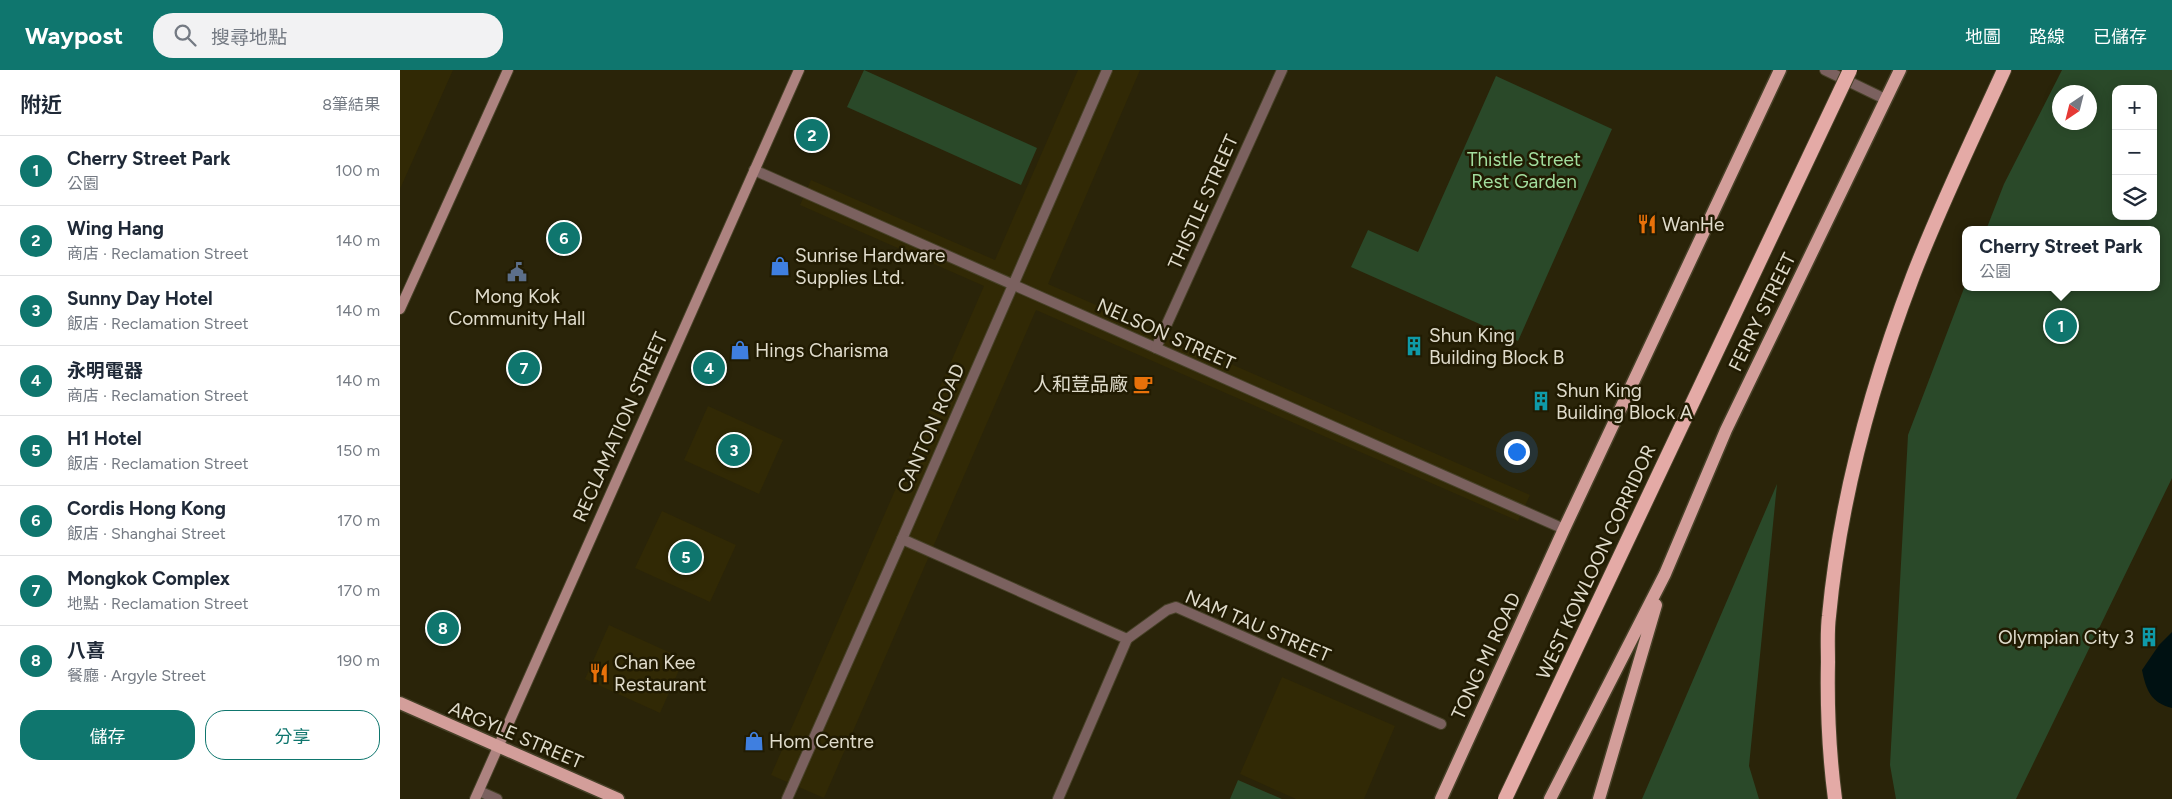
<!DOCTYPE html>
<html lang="zh-TW">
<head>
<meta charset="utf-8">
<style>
	:root { --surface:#fff; --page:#f2f2f3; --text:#1f2937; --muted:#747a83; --line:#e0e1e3; --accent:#0f766e }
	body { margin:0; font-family:Figtree,"Noto Sans TC",sans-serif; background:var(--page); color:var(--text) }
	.controls { position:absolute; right:15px; top:15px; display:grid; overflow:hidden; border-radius:10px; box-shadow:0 2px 12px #0003 }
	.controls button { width:45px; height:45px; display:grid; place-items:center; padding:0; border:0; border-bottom:1px solid var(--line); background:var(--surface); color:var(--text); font:25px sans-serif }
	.compass { position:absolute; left:1652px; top:15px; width:45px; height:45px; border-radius:50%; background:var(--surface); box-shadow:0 2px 12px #0003; rotate:215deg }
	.you { position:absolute; left:1116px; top:381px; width:18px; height:18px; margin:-12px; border:4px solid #fff; border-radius:50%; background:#1a73e8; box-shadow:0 0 0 8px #1a73e833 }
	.badge { display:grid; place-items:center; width:32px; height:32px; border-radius:50%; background:var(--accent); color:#fff; font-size:16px; font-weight:700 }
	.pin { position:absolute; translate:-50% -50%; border:2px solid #fff; box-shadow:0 1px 5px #0006 }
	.popup { position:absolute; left:1562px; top:156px; width:198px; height:65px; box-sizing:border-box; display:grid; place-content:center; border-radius:10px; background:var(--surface); filter:drop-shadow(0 1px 4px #0005); font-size:16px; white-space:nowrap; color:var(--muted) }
	.popup b { font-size:19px; color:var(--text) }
	.popup::after { content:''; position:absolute; left:50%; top:100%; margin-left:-10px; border:10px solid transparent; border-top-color:var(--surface) }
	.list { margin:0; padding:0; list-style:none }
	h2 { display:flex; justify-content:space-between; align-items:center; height:65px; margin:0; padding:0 20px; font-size:21px }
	h2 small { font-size:16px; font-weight:400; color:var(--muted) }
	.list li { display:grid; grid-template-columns:32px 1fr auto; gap:15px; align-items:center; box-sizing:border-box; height:70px; padding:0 20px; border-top:1px solid var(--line) }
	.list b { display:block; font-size:19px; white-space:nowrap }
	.list p { margin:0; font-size:16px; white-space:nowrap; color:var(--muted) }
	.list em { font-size:16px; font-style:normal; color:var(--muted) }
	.actions { display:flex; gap:10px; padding:15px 20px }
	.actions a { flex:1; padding:11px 0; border:1px solid var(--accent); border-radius:20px; text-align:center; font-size:18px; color:var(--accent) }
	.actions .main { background:var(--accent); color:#fff }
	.icon { flex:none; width:28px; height:28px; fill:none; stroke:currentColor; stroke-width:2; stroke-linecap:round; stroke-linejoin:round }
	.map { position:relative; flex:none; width:1772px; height:729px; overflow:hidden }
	header { display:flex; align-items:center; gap:30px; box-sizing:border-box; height:70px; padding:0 25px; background:var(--accent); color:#fff }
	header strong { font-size:24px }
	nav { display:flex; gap:28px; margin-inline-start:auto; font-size:18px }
	.search { width:350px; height:45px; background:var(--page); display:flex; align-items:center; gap:12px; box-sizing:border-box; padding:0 18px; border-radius:20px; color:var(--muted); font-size:19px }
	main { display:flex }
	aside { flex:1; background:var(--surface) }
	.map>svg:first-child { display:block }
	.built { fill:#312905 }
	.green { fill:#2a4929; fill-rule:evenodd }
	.water { fill:#001112 }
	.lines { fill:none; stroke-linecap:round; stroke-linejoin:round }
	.pedestrian-casing { stroke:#474128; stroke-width:12 }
	.minor-casing { stroke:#474128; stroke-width:12 }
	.tertiary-casing { stroke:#474128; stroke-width:12 }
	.secondary-casing { stroke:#474128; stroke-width:12 }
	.primary-casing { stroke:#474128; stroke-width:15 }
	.trunk-casing { stroke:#474128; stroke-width:16 }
	.pedestrian { stroke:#7b615f; stroke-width:10 }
	.minor { stroke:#7b615f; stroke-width:10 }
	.tertiary { stroke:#7b615f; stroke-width:10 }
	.secondary { stroke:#ad8380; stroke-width:10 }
	.primary { stroke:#d39e9a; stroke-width:12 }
	.trunk { stroke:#e4aaa6; stroke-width:14 }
	.trunk-bridge-casing { stroke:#474128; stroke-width:16; stroke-linecap:butt }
	.trunk-bridge { stroke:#e4aaa6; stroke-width:14 }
	.labels { text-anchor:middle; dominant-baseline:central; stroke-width:5; stroke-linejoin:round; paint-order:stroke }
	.park-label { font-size:19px; fill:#a2de9e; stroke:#211b02 }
	.street-label { font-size:19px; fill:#e0dccc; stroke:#211b02 }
	.poi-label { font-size:19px; fill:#e0dccc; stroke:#211b02; text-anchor:start }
</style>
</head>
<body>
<header>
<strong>Waypost</strong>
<div class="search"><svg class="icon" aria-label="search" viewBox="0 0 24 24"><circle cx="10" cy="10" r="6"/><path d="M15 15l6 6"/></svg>搜尋地點</div>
<nav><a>地圖</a><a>路線</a><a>已儲存</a></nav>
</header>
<main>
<aside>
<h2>附近<small>8筆結果</small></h2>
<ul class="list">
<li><span class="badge">1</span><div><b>Cherry Street Park</b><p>公園</p></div><em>100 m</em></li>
<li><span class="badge">2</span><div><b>Wing Hang</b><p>商店 · Reclamation Street</p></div><em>140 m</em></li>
<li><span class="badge">3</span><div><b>Sunny Day Hotel</b><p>飯店 · Reclamation Street</p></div><em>140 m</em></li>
<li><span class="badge">4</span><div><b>永明電器</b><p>商店 · Reclamation Street</p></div><em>140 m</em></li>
<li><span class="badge">5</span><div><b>H1 Hotel</b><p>飯店 · Reclamation Street</p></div><em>150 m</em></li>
<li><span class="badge">6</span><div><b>Cordis Hong Kong</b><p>飯店 · Shanghai Street</p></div><em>170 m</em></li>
<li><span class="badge">7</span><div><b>Mongkok Complex</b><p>地點 · Reclamation Street</p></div><em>170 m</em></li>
<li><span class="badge">8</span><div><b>八喜</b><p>餐廳 · Argyle Street</p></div><em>190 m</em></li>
</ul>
<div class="actions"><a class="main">儲存</a><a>分享</a></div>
</aside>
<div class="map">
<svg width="1772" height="729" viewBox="0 0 1772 729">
	<rect width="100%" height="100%" fill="#2a2409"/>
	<path class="built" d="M 0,0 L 53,0 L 0,119 Z
		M 678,0 L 740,0 L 648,214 L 1130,425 L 1118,451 L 636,240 L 424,728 L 371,705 L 584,216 L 400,135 L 411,110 L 595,190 Z
		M 308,336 L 383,370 L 359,424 L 284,390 Z
		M 262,441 L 336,475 L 310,532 L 235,498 Z
		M 209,555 L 284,589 L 260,643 L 185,609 Z
		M 882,607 L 995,656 L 964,729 L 896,729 L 840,704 Z"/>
	<path class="green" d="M 464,0 L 637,78 L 621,115 L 447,37 Z
		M 1662,0 L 1772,0 L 1772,408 L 1616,729 L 1496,729 L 1490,695 L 1508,365 L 1566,213 L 1566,217 L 1756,217 L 1756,160 L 1586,160 L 1604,114 ZM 1716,19 L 1753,19 L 1753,146 L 1716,146 ZM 1660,22 L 1690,22 L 1690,52 L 1660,52 Z
		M 1096,6 L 1212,59 L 1118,271 L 951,197 L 968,160 L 1018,182 Z
		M 1377,414 L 1349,696 L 1359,729 L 1242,729 Z
		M 838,710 L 882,729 L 830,729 Z"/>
	<path class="water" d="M 1772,562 L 1772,638 C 1751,633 1746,620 1742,600 L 1759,575 Z"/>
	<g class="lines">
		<defs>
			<path id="pedestrian" d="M 354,100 L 756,278
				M 502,469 L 707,0
				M 727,569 L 767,540 L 776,537 L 1041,654"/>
			<path id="minor" d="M 882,0 L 756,278 L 1164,459
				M 387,729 L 502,469 L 727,569 L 658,729"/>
			<path id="tertiary" d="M 1425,0 L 1485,29
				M 79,721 L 97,729"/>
			<path id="secondary" d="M 0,239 L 108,0
				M 75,729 L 399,0"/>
			<path id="primary" d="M 0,633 L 218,729
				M 1041,729 L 1164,459 L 1380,0
				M 1150,729 L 1265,504 L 1326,360 L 1500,0
				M 1199,729 L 1256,535"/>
			<path id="trunk" d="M 1435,729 C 1429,683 1427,638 1428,592 C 1428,577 1427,561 1429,546 C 1440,429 1471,316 1513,206 C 1540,136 1573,68 1604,0"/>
		</defs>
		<use href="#pedestrian" class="pedestrian-casing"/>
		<use href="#minor" class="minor-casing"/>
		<use href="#tertiary" class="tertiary-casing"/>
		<use href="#secondary" class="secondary-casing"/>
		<use href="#primary" class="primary-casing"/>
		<use href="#trunk" class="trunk-casing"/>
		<use href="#pedestrian" class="pedestrian"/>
		<use href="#minor" class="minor"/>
		<use href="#tertiary" class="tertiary"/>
		<use href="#secondary" class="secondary"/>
		<use href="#primary" class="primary"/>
		<use href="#trunk" class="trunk"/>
		<defs>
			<path id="trunk-bridge" d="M 1105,729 L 1450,0"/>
		</defs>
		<use href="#trunk-bridge" class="trunk-bridge-casing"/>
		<use href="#trunk-bridge" class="trunk-bridge"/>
	</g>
	<defs>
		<symbol id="restaurant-bare" viewBox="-9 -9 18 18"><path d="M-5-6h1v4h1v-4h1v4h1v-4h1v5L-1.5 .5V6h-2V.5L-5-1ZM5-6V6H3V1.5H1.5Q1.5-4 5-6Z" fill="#e8710a" stroke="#211b02" stroke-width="2.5" paint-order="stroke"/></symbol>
		<symbol id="shop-bare" viewBox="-9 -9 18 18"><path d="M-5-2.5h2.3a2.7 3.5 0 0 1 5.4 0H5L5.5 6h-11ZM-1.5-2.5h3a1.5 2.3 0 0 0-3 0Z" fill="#3f7fe0" stroke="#211b02" stroke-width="2.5" paint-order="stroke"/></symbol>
		<symbol id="civic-bare" viewBox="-9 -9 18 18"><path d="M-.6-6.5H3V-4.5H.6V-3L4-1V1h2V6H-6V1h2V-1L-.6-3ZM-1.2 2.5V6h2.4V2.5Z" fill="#5c6f8a" stroke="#211b02" stroke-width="2.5" paint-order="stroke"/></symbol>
		<symbol id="building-bare" viewBox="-9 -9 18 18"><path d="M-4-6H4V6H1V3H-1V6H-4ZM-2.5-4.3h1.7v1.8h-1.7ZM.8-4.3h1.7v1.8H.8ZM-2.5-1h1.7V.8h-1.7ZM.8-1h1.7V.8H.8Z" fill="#0f9aa8" stroke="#211b02" stroke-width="2.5" paint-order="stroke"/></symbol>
		<symbol id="cafe-bare" viewBox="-9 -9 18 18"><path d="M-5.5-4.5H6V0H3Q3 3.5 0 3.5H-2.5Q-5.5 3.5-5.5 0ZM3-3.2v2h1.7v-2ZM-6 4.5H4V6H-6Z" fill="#e8710a" stroke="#211b02" stroke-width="2.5" paint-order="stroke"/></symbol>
	</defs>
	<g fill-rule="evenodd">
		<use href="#restaurant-bare" x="1233" y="140" width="28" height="28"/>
		<use href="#shop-bare" x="366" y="182" width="28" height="28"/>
		<use href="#civic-bare" x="103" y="188" width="28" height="28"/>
		<use href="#building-bare" x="1000" y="262" width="28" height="28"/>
		<use href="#shop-bare" x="326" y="266" width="28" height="28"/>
		<use href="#cafe-bare" x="729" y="300" width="28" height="28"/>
		<use href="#building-bare" x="1127" y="317" width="28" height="28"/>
		<use href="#building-bare" x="1735" y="553" width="28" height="28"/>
		<use href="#restaurant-bare" x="185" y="589" width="28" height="28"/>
		<use href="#shop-bare" x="340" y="657" width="28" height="28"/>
	</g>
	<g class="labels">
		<g class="park-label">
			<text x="1124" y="89">Thistle Street<tspan x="1124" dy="22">Rest Garden</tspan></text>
		</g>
		<g class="street-label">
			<text transform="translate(803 132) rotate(-66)">THISTLE STREET</text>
			<text transform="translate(1362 242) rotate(-64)">FERRY STREET</text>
			<text transform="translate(766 264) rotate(24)">NELSON STREET</text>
			<text transform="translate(220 357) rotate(-66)">RECLAMATION STREET</text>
			<text transform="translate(531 358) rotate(-66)">CANTON ROAD</text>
			<text transform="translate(1196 492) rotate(-65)">WEST KOWLOON CORRIDOR</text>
			<text transform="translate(858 556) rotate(23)">NAM TAU STREET</text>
			<text transform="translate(1086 586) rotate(-65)">TONG MI ROAD</text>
			<text transform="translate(116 665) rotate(23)">ARGYLE STREET</text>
		</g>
		<g class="poi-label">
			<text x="1262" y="154">WanHe</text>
			<text x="395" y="185">Sunrise Hardware<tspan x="395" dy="22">Supplies Ltd.</tspan></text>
			<text x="117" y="226" text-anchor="middle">Mong Kok<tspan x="117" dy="22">Community Hall</tspan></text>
			<text x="1029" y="265">Shun King<tspan x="1029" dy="22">Building Block B</tspan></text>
			<text x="355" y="280">Hings Charisma</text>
			<text x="728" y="314" text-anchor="end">人和荳品廠</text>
			<text x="1156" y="320">Shun King<tspan x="1156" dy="22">Building Block A</tspan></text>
			<text x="1734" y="567" text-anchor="end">Olympian City 3</text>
			<text x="214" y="592">Chan Kee<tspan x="214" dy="22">Restaurant</tspan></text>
			<text x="369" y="671">Hom Centre</text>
		</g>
	</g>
</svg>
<div class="controls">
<button>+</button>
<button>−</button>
<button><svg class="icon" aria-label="layers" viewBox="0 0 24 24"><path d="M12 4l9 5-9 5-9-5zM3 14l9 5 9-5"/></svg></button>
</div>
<svg class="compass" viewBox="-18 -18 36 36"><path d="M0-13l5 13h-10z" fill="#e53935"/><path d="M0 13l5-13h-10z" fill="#747a83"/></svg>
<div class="you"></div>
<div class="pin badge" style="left:1661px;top:256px">1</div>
<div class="popup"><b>Cherry Street Park</b>公園</div>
<div class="pin badge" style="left:412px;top:65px">2</div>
<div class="pin badge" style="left:334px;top:380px">3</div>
<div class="pin badge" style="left:309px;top:298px">4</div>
<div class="pin badge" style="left:286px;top:487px">5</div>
<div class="pin badge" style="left:164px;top:168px">6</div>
<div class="pin badge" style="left:124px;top:298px">7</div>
<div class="pin badge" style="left:43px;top:558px">8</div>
</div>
</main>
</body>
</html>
